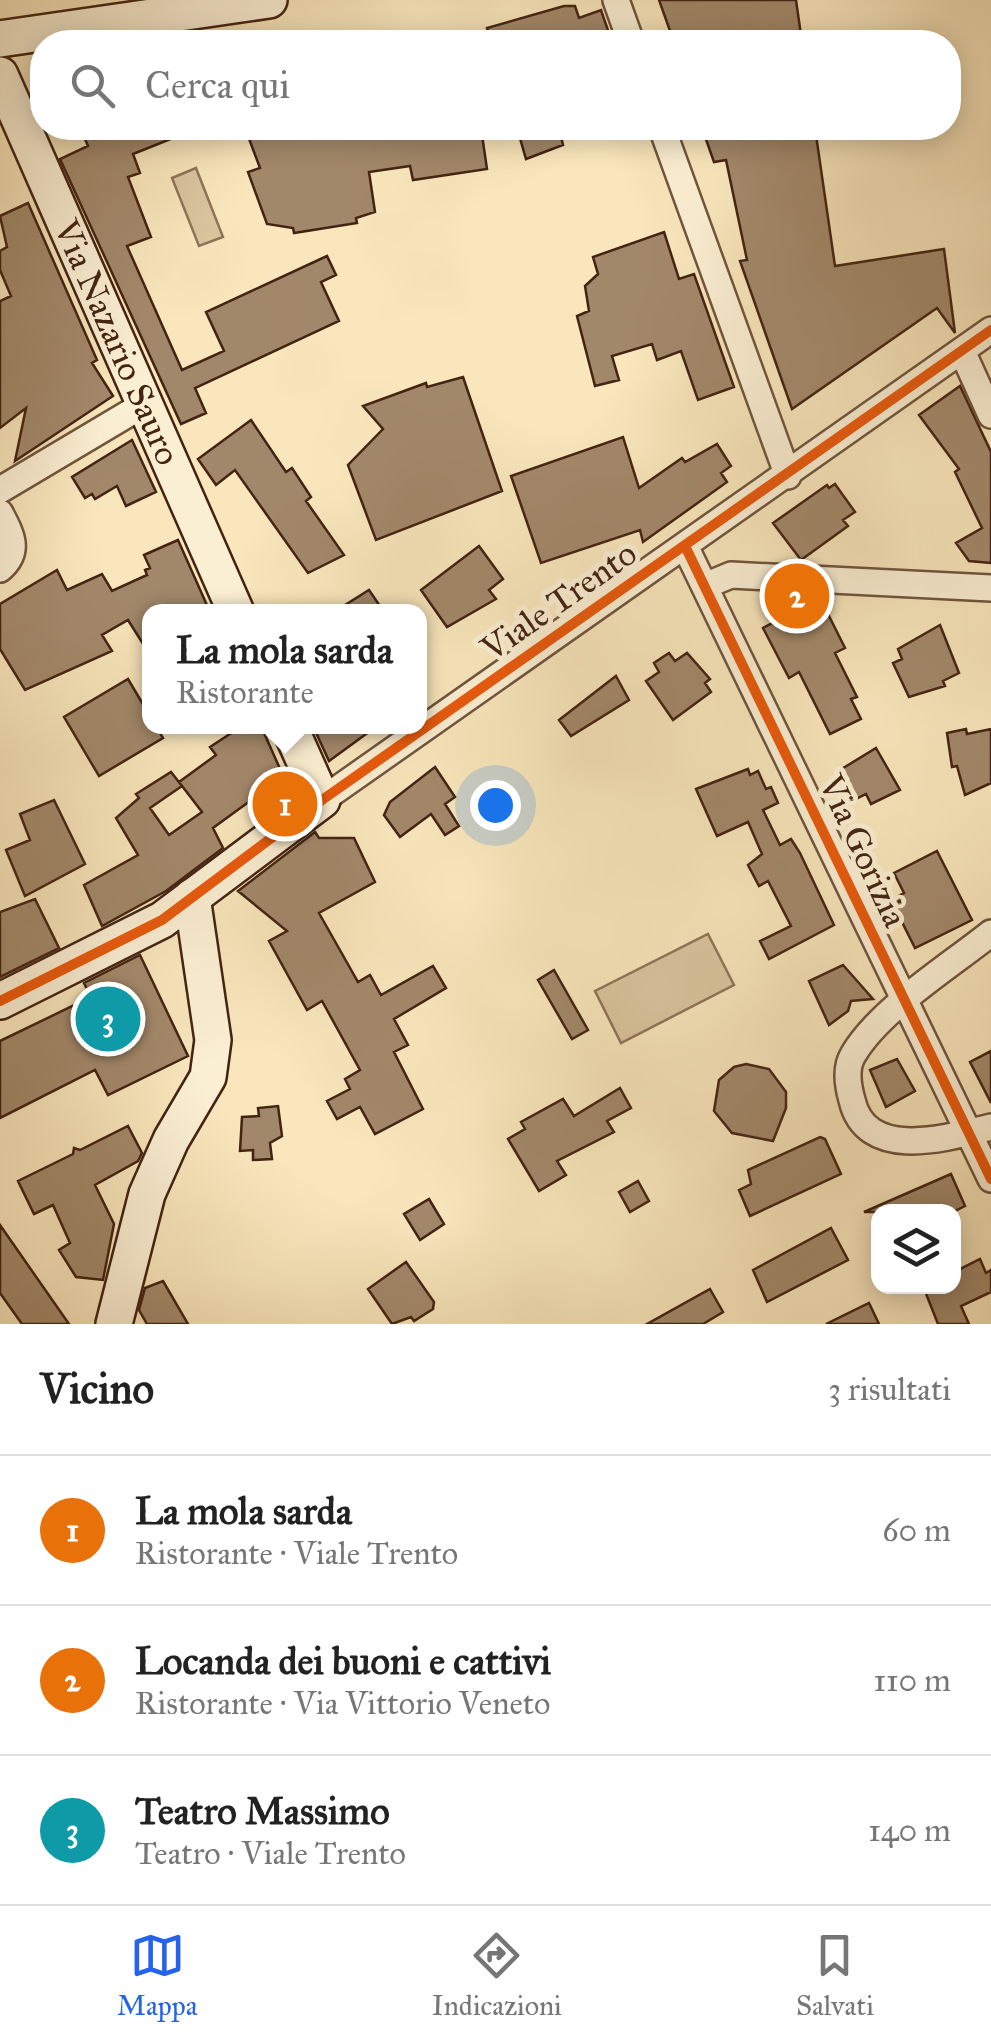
<!DOCTYPE html>
<html lang="it">
<head>
<meta charset="utf-8">
<style>
	:root { --surface:#fff; --page:#f2f2f2; --text:#222; --muted:#767676; --line:#e0e0e0; --accent:#2563eb }
	body { margin:0; font-family:"IM FELL Great Primer",serif; background:var(--page); color:var(--text) }
	.controls { position:absolute; right:30px; bottom:30px; display:grid; overflow:hidden; border-radius:20px; box-shadow:0 5px 25px #0003 }
	.controls button { width:90px; height:90px; display:grid; place-items:center; padding:0; border:0; border-bottom:2px solid var(--line); background:var(--surface); color:var(--text); font:50px sans-serif }
	.you { position:absolute; left:495px; top:805px; width:35px; height:35px; margin:-25px; border:8px solid #fff; border-radius:50%; background:#1a73e8; box-shadow:0 0 0 15px #1a73e833 }
	.badge { display:grid; place-items:center; width:65px; height:65px; border-radius:50%; background:var(--accent); color:#fff; font-size:32px; font-weight:700 }
	.pin { position:absolute; translate:-50% -50%; border:5px solid #fff; box-shadow:0 2px 10px #0006 }
	.popup { position:absolute; left:142px; top:604px; width:285px; height:130px; box-sizing:border-box; display:grid; place-content:center; border-radius:20px; background:var(--surface); filter:drop-shadow(0 2px 8px #0005); font-size:32px; white-space:nowrap; color:var(--muted) }
	.popup b { font-size:38px; color:var(--text) }
	.popup::after { content:''; position:absolute; left:50%; top:100%; margin-left:-20px; border:20px solid transparent; border-top-color:var(--surface) }
	.list { margin:0; padding:0; list-style:none }
	h2 { display:flex; justify-content:space-between; align-items:center; height:130px; margin:0; padding:0 40px; font-size:42px }
	h2 small { font-size:32px; font-weight:400; color:var(--muted) }
	.list li { display:grid; grid-template-columns:65px 1fr auto; gap:30px; align-items:center; box-sizing:border-box; height:150px; padding:0 40px; border-top:2px solid var(--line) }
	.list b { display:block; font-size:38px; white-space:nowrap }
	.list p { margin:0; font-size:32px; white-space:nowrap; color:var(--muted) }
	.list em { font-size:32px; font-style:normal; color:var(--muted) }
	.icon { flex:none; width:55px; height:55px; fill:none; stroke:currentColor; stroke-width:2; stroke-linecap:round; stroke-linejoin:round }
	.map { position:relative; flex:none; width:991px; height:1324px; overflow:hidden }
	.search { position:absolute; background:var(--surface); box-shadow:0 5px 25px #0003; left:30px; right:30px; top:30px; height:110px; display:flex; align-items:center; gap:25px; box-sizing:border-box; padding:0 35px; border-radius:40px; color:var(--muted); font-size:38px }
	.sheet { height:580px; background:var(--surface) }
	nav { display:flex; justify-content:space-around; align-items:center; box-sizing:border-box; height:140px; border-top:2px solid var(--line); background:var(--surface); font-size:28px; color:var(--muted) }
	nav a { display:grid; justify-items:center; gap:5px }
	nav .on { color:var(--accent) }
	.map>svg:first-child { display:block }
	.green { fill:#dac59f; stroke:#8e7458; stroke-width:2.5 }
	.building { fill:#a2886a; stroke:#432312; stroke-width:2.5 }
	.lines { fill:none; stroke-linecap:round; stroke-linejoin:round }
	.street-casing { stroke:#70543c; stroke-width:30 }
	.secondary-casing { stroke:#432312; stroke-width:40 }
	.street { stroke:#fbefd3; stroke-width:25 }
	.secondary { stroke:#fbefd3; stroke-width:35 }
	.cycleway-casing { stroke:#fbefd3; stroke-width:16 }
	.cycleway { stroke:#e8590c; stroke-width:10 }
	.labels { text-anchor:middle; dominant-baseline:central; stroke-width:10; stroke-linejoin:round; paint-order:stroke }
	.street-label { font-size:35px; fill:#432312; stroke:#fbefd3 }
</style>
</head>
<body>
<div class="map">
<svg width="991" height="1324" viewBox="0 0 991 1324">
	<rect width="100%" height="100%" fill="#f9e6bc"/>
	<filter id="stains"><feTurbulence type="fractalNoise" baseFrequency=".002" numOctaves="4"/><feColorMatrix values="0 0 0 0 .2 0 0 0 0 .09 0 0 0 0 .02 0 0 0 .5 -.17"/></filter>
	<radialGradient id="worn" r=".72"><stop offset=".6" stop-color="#630" stop-opacity="0"/><stop offset="1" stop-color="#630" stop-opacity=".3"/></radialGradient>
	<path class="green" d="M 196,168 L 223,237 L 199,246 L 172,178 Z
		M 708,934 L 734,985 L 621,1043 L 595,991 Z"/>
	<path class="building" d="M 659,0 L 796,0 L 802,42 L 674,42 Z
		M 564,6 L 575,6 L 579,18 L 601,10 L 612,42 L 492,42 L 487,28 Z
		M 80,128 L 198,128 L 133,154 L 140,173 L 128,177 L 151,237 L 127,246 L 182,370 L 224,351 L 206,312 L 327,256 L 336,275 L 321,282 L 339,321 L 195,388 L 206,413 L 181,424 L 60,159 L 88,146 Z
		M 245,128 L 481,128 L 487,169 L 413,180 L 410,166 L 369,172 L 375,212 L 356,218 L 357,223 L 294,233 L 293,228 L 267,224 L 248,172 L 260,168 Z
		M 517,128 L 559,128 L 563,145 L 526,159 Z
		M 702,128 L 815,128 L 835,266 L 944,249 L 955,333 L 937,308 L 792,409 L 740,261 L 747,260 L 726,160 L 714,162 Z
		M 28,203 L 97,360 L 92,363 L 113,396 L 15,461 L 26,408 L 0,428 L 0,301 L 11,296 L 0,270 L 0,251 L 7,247 L 0,216 Z
		M 664,232 L 679,279 L 694,274 L 734,387 L 698,400 L 681,351 L 657,360 L 652,344 L 612,356 L 619,380 L 595,386 L 577,316 L 589,311 L 585,286 L 598,274 L 593,257 Z
		M 463,377 L 502,491 L 376,540 L 348,465 L 383,429 L 363,406 L 426,383 L 427,387 Z
		M 960,386 L 991,452 L 991,563 L 969,561 L 956,543 L 982,528 L 955,472 L 959,469 L 919,415 Z
		M 251,420 L 286,472 L 292,468 L 311,497 L 306,501 L 344,555 L 308,573 L 235,470 L 216,485 L 198,459 Z
		M 623,437 L 639,488 L 682,458 L 685,462 L 717,444 L 731,466 L 721,473 L 727,482 L 643,542 L 640,530 L 541,563 L 511,476 Z
		M 132,440 L 156,492 L 126,506 L 117,486 L 95,499 L 92,494 L 85,498 L 72,477 Z
		M 835,484 L 855,512 L 843,520 L 848,526 L 801,560 L 773,523 L 827,485 L 829,488 Z
		M 178,540 L 210,612 L 150,612 L 150,655 L 128,620 L 102,635 L 112,651 L 25,690 L 0,649 L 0,604 L 57,570 L 67,590 L 102,574 L 112,591 L 147,575 L 145,570 L 150,568 L 144,555 Z
		M 479,546 L 503,579 L 489,590 L 496,599 L 447,627 L 421,590 Z
		M 369,590 L 384,612 L 334,612 Z
		M 827,612 L 845,648 L 835,653 L 857,697 L 851,699 L 861,719 L 830,734 L 799,672 L 789,678 L 763,628 L 788,615 L 794,628 Z
		M 940,625 L 959,673 L 943,681 L 945,686 L 909,697 L 893,663 L 902,659 L 898,649 Z
		M 669,653 L 675,661 L 687,653 L 710,679 L 705,683 L 711,692 L 673,720 L 646,681 L 659,672 L 654,663 Z
		M 616,676 L 629,700 L 571,736 L 559,720 Z
		M 128,679 L 150,716 L 150,726 L 156,726 L 163,738 L 99,776 L 64,717 Z
		M 242,726 L 261,726 L 292,796 L 262,819 L 250,801 L 213,828 L 223,848 L 166,891 L 102,926 L 84,885 L 138,855 L 116,818 L 139,798 L 136,794 L 171,772 L 182,786 L 150,808 L 169,835 L 202,812 L 179,782 L 216,755 L 210,747 Z
		M 313,726 L 377,726 L 329,761 Z
		M 966,729 L 967,734 L 991,729 L 991,783 L 965,795 L 957,766 L 952,767 L 947,733 Z
		M 876,748 L 900,790 L 871,804 L 866,794 L 852,801 L 840,770 Z
		M 435,767 L 455,797 L 445,804 L 459,826 L 445,835 L 431,814 L 400,837 L 384,815 L 390,802 Z
		M 748,769 L 750,775 L 758,771 L 766,789 L 771,787 L 778,803 L 763,810 L 780,845 L 791,839 L 800,853 L 834,925 L 769,959 L 760,941 L 791,926 L 768,881 L 759,886 L 748,865 L 762,854 L 748,822 L 717,836 L 696,789 Z
		M 54,800 L 85,864 L 25,896 L 6,850 L 30,840 L 20,814 Z
		M 315,832 L 319,838 L 354,838 L 375,882 L 319,913 L 358,982 L 370,975 L 381,995 L 433,966 L 446,988 L 394,1019 L 408,1045 L 394,1052 L 423,1109 L 375,1134 L 360,1107 L 337,1119 L 327,1101 L 350,1089 L 345,1079 L 360,1070 L 322,1001 L 307,1010 L 269,941 L 287,931 L 238,891 Z
		M 937,851 L 972,920 L 915,948 L 891,900 L 904,893 L 894,873 Z
		M 35,899 L 59,948 L 0,977 L 0,912 Z
		M 140,955 L 188,1056 L 108,1095 L 95,1070 L 0,1118 L 0,1041 L 91,997 L 84,983 Z
		M 843,965 L 873,999 L 851,1001 L 848,1011 L 829,1025 L 809,981 Z
		M 554,970 L 588,1030 L 572,1039 L 538,980 Z
		M 991,1051 L 991,1103 L 970,1062 Z
		M 897,1059 L 915,1091 L 886,1107 L 870,1070 Z
		M 746,1064 L 769,1069 L 786,1092 L 786,1108 L 773,1141 L 732,1133 L 714,1111 L 719,1080 L 734,1067 Z
		M 620,1088 L 631,1108 L 607,1121 L 614,1132 L 557,1161 L 566,1175 L 539,1191 L 508,1139 L 525,1129 L 521,1122 L 563,1099 L 574,1116 Z
		M 278,1106 L 282,1136 L 270,1143 L 272,1159 L 253,1160 L 253,1150 L 240,1151 L 242,1117 L 259,1116 L 258,1108 Z
		M 128,1126 L 142,1153 L 138,1161 L 95,1185 L 114,1224 L 103,1280 L 76,1277 L 59,1250 L 70,1243 L 53,1205 L 34,1214 L 18,1181 L 73,1154 L 74,1148 L 80,1150 Z
		M 820,1137 L 825,1139 L 841,1174 L 750,1216 L 739,1190 L 751,1184 L 748,1170 Z
		M 951,1174 L 965,1206 L 953,1212 L 864,1212 Z
		M 638,1181 L 649,1201 L 630,1212 L 619,1192 Z
		M 429,1199 L 444,1224 L 420,1240 L 404,1214 Z
		M 0,1225 L 16,1248 L 69,1324 L 22,1324 L 0,1293 Z
		M 831,1228 L 848,1260 L 767,1302 L 753,1270 Z
		M 980,1259 L 986,1273 L 991,1270 L 991,1292 L 961,1306 L 969,1324 L 938,1324 L 923,1286 L 954,1286 L 954,1272 Z
		M 406,1262 L 434,1302 L 433,1309 L 414,1321 L 411,1317 L 392,1324 L 368,1289 Z
		M 163,1281 L 188,1324 L 147,1324 L 139,1310 L 145,1288 Z
		M 710,1289 L 723,1312 L 703,1324 L 647,1324 Z
		M 869,1303 L 879,1324 L 826,1324 Z"/>
	<g class="lines">
		<defs>
			<path id="street" d="M 616,0 L 631,42
				M 662,128 L 788,476
				M 962,351 L 991,415
				M 0,490 L 143,405
				M 0,513 C 11,534 21,551 0,569
				M 685,546 L 991,1179
				M 707,585 L 731,575 L 991,588
				M 322,800 L 991,330
				M 991,933 C 950,966 879,1010 853,1055 C 845,1068 848,1086 852,1100 C 866,1162 947,1138 991,1127"/>
			<g id="secondary">
				<path d="M 0,39 L 269,0"/>
				<path id="s1" d="M 0,75 L 236,612"/>
				<path d="M 0,1001 L 162,920 L 322,800 L 289,726"/>
				<path d="M 114,1324 L 147,1194 L 171,1140 L 208,1077 L 213,1040 L 192,897"/>
			</g>
		</defs>
		<use href="#street" class="street-casing"/>
		<use href="#secondary" class="secondary-casing"/>
		<use href="#street" class="street"/>
		<use href="#secondary" class="secondary"/>
		<defs>
			<path id="cycleway" d="M 685,546 L 991,1179
				M 0,1001 L 162,920 L 322,800 L 991,330"/>
		</defs>
		<use href="#cycleway" class="cycleway-casing"/>
		<use href="#cycleway" class="cycleway"/>
	</g>
	<g class="labels">
		<g class="street-label">
			<text stroke="none"><textPath href="#s1" startOffset="292">Via Nazario Sauro</textPath></text>
			<text transform="translate(559 601) rotate(-35)">Viale Trento</text>
			<text transform="translate(863 851) rotate(65)">Via Gorizia</text>
		</g>
	</g>
	<rect width="100%" height="100%" filter="url(#stains)"/>
	<rect width="100%" height="100%" fill="url(#worn)"/>
</svg>
<div class="controls">
<button><svg class="icon" aria-label="layers" viewBox="0 0 24 24"><path d="M12 4l9 5-9 5-9-5zM3 14l9 5 9-5"/></svg></button>
</div>
<div class="you"></div>
<div class="pin badge" style="left:285px;top:804px;background:#e8710a">1</div>
<div class="popup"><b>La mola sarda</b>Ristorante</div>
<div class="pin badge" style="left:797px;top:596px;background:#e8710a">2</div>
<div class="pin badge" style="left:108px;top:1019px;background:#0f9aa8">3</div>
<div class="search"><svg class="icon" aria-label="search" viewBox="0 0 24 24"><circle cx="10" cy="10" r="6"/><path d="M15 15l6 6"/></svg>Cerca qui</div>
</div>
<section class="sheet">
<h2>Vicino<small>3 risultati</small></h2>
<ul class="list">
<li><span class="badge" style="background:#e8710a">1</span><div><b>La mola sarda</b><p>Ristorante · Viale Trento</p></div><em>60 m</em></li>
<li><span class="badge" style="background:#e8710a">2</span><div><b>Locanda dei buoni e cattivi</b><p>Ristorante · Via Vittorio Veneto</p></div><em>110 m</em></li>
<li><span class="badge" style="background:#0f9aa8">3</span><div><b>Teatro Massimo</b><p>Teatro · Viale Trento</p></div><em>140 m</em></li>
</ul>
</section>
<nav>
<a class="on"><svg class="icon" aria-label="map" viewBox="0 0 24 24"><path d="M3 6l6-2 6 2 6-2v14l-6 2-6-2-6 2zM9 4v14M15 6v14"/></svg>Mappa</a>
<a><svg class="icon" aria-label="directions" viewBox="0 0 24 24"><path d="M12 3l9 9-9 9-9-9zM9 14v-3h6M13 9l2 2-2 2"/></svg>Indicazioni</a>
<a><svg class="icon" aria-label="saved" viewBox="0 0 24 24"><path d="M7 4h10v16l-5-4-5 4z"/></svg>Salvati</a>
</nav>
</body>
</html>
